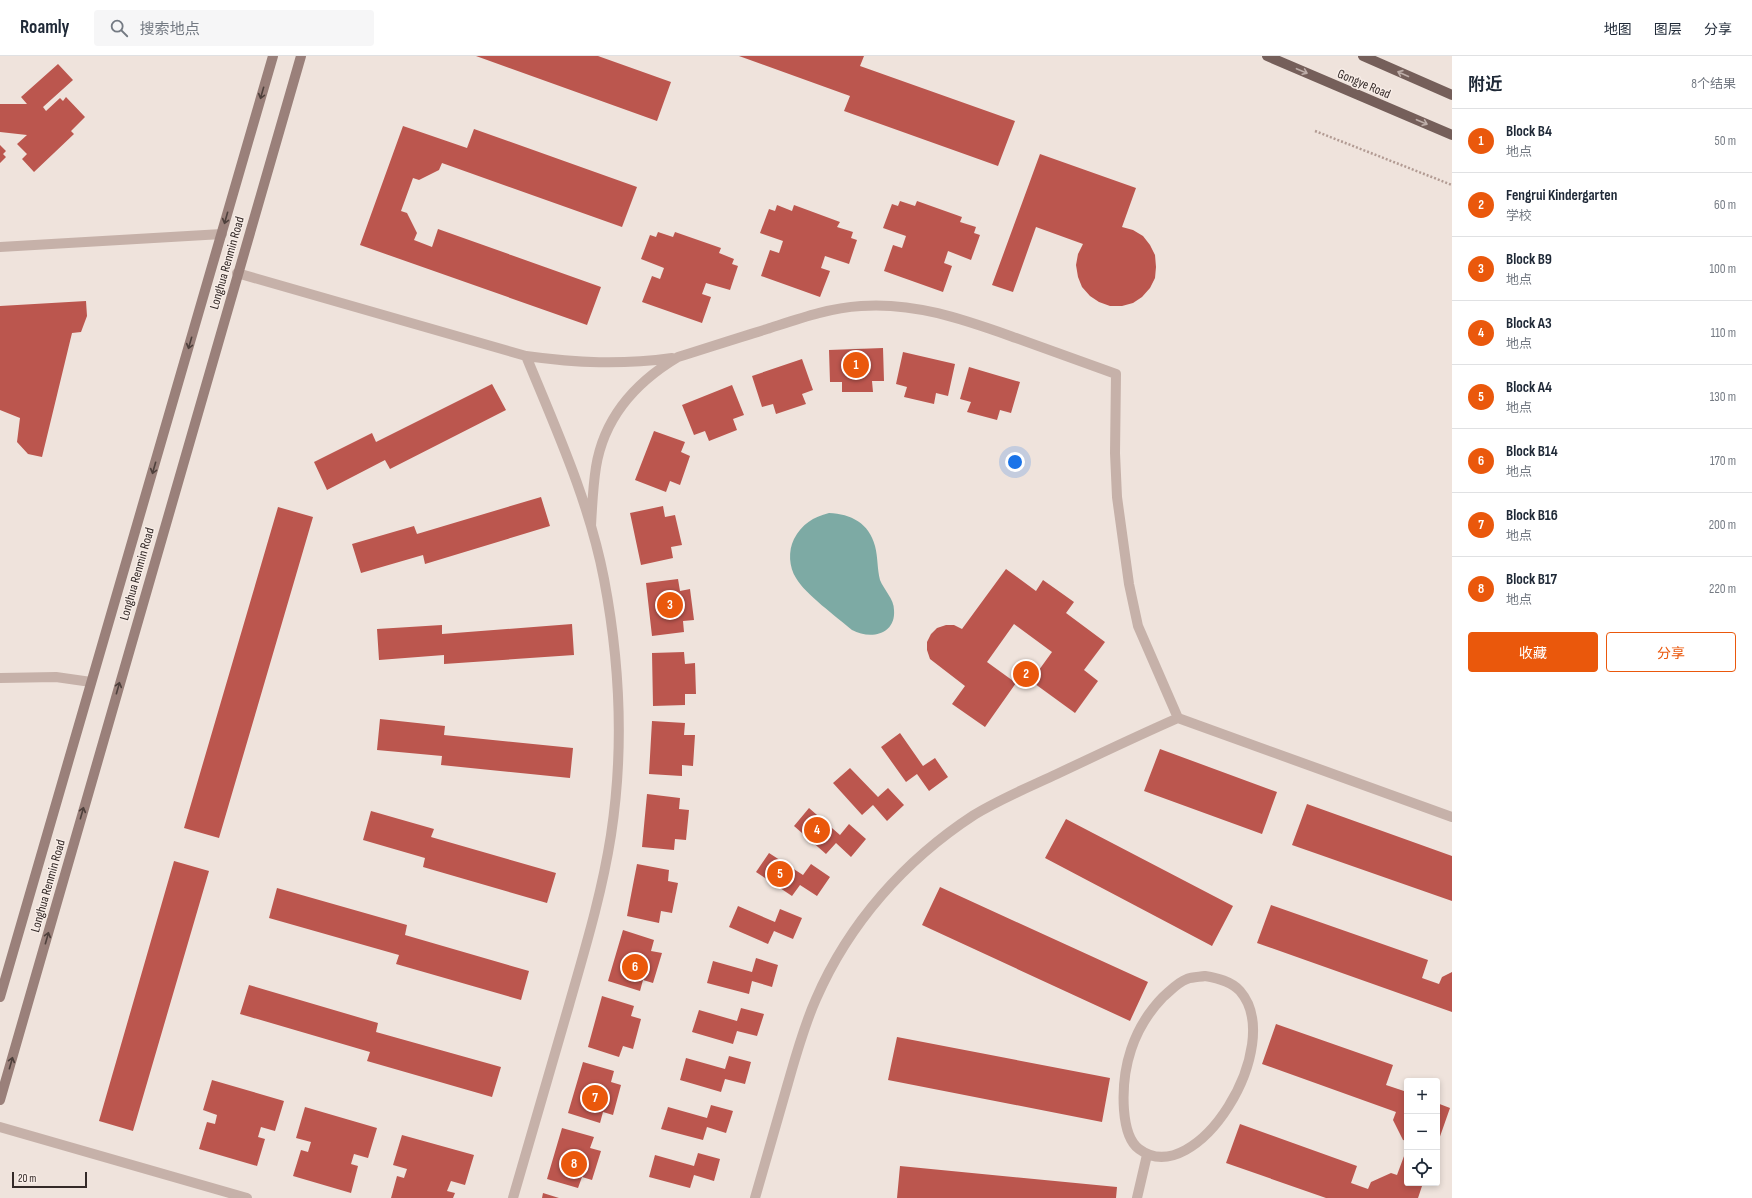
<!DOCTYPE html>
<html lang="zh">
<head>
<meta charset="utf-8">
<style>
	:root { --surface:#fff; --page:#f6f6f7; --text:#1f2937; --muted:#747a83; --line:#e0e1e3; --accent:#ea580c }
	body { margin:0; font-family:"Sofia Sans Condensed","Noto Sans SC",sans-serif; background:var(--page); color:var(--text) }
	.controls { position:absolute; right:12px; bottom:12px; display:grid; overflow:hidden; border-radius:4px; box-shadow:0 2px 6px #0003 }
	.controls button { width:36px; height:36px; display:grid; place-items:center; padding:0; border:0; border-bottom:1px solid var(--line); background:var(--surface); color:var(--text); font:20px sans-serif }
	.scale { position:absolute; left:12px; bottom:10px; width:75px; box-sizing:border-box; padding-left:4px; border:2px solid #342a28; border-top:0; font-size:11px; line-height:14px; white-space:nowrap; color:#342a28; -webkit-text-stroke:3px #f8ede7; paint-order:stroke }
	.you { position:absolute; left:1015px; top:406px; width:14px; height:14px; margin:-10px; border:3px solid #fff; border-radius:50%; background:#1a73e8; box-shadow:0 0 0 6px #1a73e833 }
	.badge { display:grid; place-items:center; width:26px; height:26px; border-radius:50%; background:var(--accent); color:#fff; font-size:13px; font-weight:700 }
	.pin { position:absolute; translate:-50% -50%; border:2px solid #fff; box-shadow:0 1px 4px #0006 }
	.list { margin:0; padding:0; list-style:none }
	h2 { display:flex; justify-content:space-between; align-items:center; height:52px; margin:0; padding:0 16px; font-size:17px }
	h2 small { font-size:13px; font-weight:400; color:var(--muted) }
	.list li { display:grid; grid-template-columns:26px 1fr auto; gap:12px; align-items:center; box-sizing:border-box; height:64px; padding:0 16px; border-top:1px solid var(--line) }
	.list b { display:block; font-size:15px; white-space:nowrap }
	.list p { margin:0; font-size:13px; white-space:nowrap; color:var(--muted) }
	.list em { font-size:13px; font-style:normal; color:var(--muted) }
	.actions { display:flex; gap:8px; padding:12px 16px }
	.actions a { flex:1; padding:9px 0; border:1px solid var(--accent); border-radius:4px; text-align:center; font-size:14px; color:var(--accent) }
	.actions .main { background:var(--accent); color:#fff }
	.icon { flex:none; width:22px; height:22px; fill:none; stroke:currentColor; stroke-width:2; stroke-linecap:round; stroke-linejoin:round }
	.map { position:relative; flex:none; width:1452px; height:1142px; overflow:hidden }
	header { display:flex; align-items:center; gap:24px; box-sizing:border-box; height:56px; padding:0 20px; background:var(--surface); border-bottom:1px solid var(--line) }
	header strong { font-size:19px }
	nav { display:flex; gap:22px; margin-inline-start:auto; font-size:14px }
	.search { width:280px; height:36px; background:var(--page); display:flex; align-items:center; gap:10px; box-sizing:border-box; padding:0 14px; border-radius:4px; color:var(--muted); font-size:15px }
	main { display:flex }
	aside { flex:1; background:var(--surface) }
	.map>svg:first-child { display:block }
	.water { fill:#7daaa4 }
	.building { fill:#bb564e }
	.lines { fill:none; stroke-linecap:round; stroke-linejoin:round }
	.path { stroke:#b29b93; stroke-width:2.5; stroke-dasharray:2 2; stroke-linecap:butt }
	.minor { stroke:#c6b1a9; stroke-width:10 }
	.secondary { stroke:#9a807a; stroke-width:10 }
	.primary { stroke:#755f5a; stroke-width:10 }
	.oneway { stroke:#bdada8 }
	.oneway2 { stroke:#4e403c }
	.labels { text-anchor:middle; dominant-baseline:central; stroke-width:3; stroke-linejoin:round; paint-order:stroke }
	.street-label { font-size:13px; fill:#342a28; stroke:#f8ede7 }
</style>
</head>
<body>
<header>
<strong>Roamly</strong>
<div class="search"><svg class="icon" aria-label="search" viewBox="0 0 24 24"><circle cx="10" cy="10" r="6"/><path d="M15 15l6 6"/></svg>搜索地点</div>
<nav><a>地图</a><a>图层</a><a>分享</a></nav>
</header>
<main>
<div class="map">
<svg width="1452" height="1142" viewBox="0 0 1452 1142">
	<rect width="100%" height="100%" fill="#efe3dc"/>
	<path class="water" d="M 829,457 C 851,458 869,467 875,490 C 878,501 877,513 880,524 C 884,534 894,543 894,554 C 896,579 870,584 852,574 C 837,561 805,538 796,522 C 789,511 788,495 794,483 C 802,468 813,461 829,457 Z"/>
	<path class="building" d="M 476,0 L 598,0 L 671,26 L 657,65 Z
		M 739,0 L 864,0 L 860,10 L 1015,65 L 998,110 L 844,55 L 850,40 Z
		M 58,8 L 73,24 L 43,51 L 46,55 L 60,42 L 63,45 L 66,41 L 85,61 L 71,75 L 74,78 L 34,116 L 22,103 L 27,98 L 17,88 L 27,79 L 0,76 L 0,48 L 27,48 L 21,41 Z
		M 403,70 L 467,92 L 474,73 L 637,131 L 622,171 L 442,107 L 439,114 L 419,124 L 413,122 L 401,155 L 407,157 L 417,177 L 414,184 L 432,191 L 438,173 L 601,231 L 587,269 L 360,189 Z
		M 0,89 L 6,95 L 3,98 L 6,101 L 0,107 Z
		M 1040,98 L 1136,132 L 1122,171 L 1133,174 L 1143,180 L 1150,189 L 1155,199 L 1156,211 L 1155,222 L 1150,232 L 1142,241 L 1133,247 L 1122,250 L 1110,250 L 1099,246 L 1090,240 L 1082,231 L 1078,221 L 1076,209 L 1078,198 L 1083,188 L 1036,171 L 1013,236 L 992,229 Z
		M 900,145 L 915,150 L 917,145 L 962,161 L 960,166 L 976,171 L 974,177 L 980,179 L 971,204 L 948,195 L 944,207 L 952,210 L 943,236 L 884,215 L 893,189 L 902,192 L 906,180 L 883,172 L 892,148 L 898,150 Z
		M 777,149 L 792,155 L 794,149 L 840,166 L 837,171 L 853,176 L 851,182 L 857,184 L 849,208 L 825,200 L 821,212 L 830,215 L 820,241 L 761,220 L 770,194 L 779,197 L 783,185 L 760,177 L 769,153 L 775,155 Z
		M 658,176 L 673,181 L 675,176 L 721,192 L 719,197 L 734,203 L 732,208 L 738,210 L 730,234 L 706,227 L 702,238 L 711,241 L 702,267 L 642,246 L 652,220 L 660,223 L 664,212 L 641,203 L 650,179 L 656,181 Z
		M 86,245 L 87,260 L 81,276 L 72,277 L 42,401 L 28,398 L 17,386 L 20,362 L 0,354 L 0,250 Z
		M 883,292 L 884,325 L 872,325 L 873,336 L 842,336 L 842,326 L 830,326 L 829,294 Z
		M 903,296 L 955,308 L 948,340 L 936,337 L 934,348 L 904,341 L 907,331 L 896,328 Z
		M 802,303 L 813,334 L 802,338 L 806,348 L 776,358 L 773,348 L 762,351 L 752,320 Z
		M 969,311 L 1020,326 L 1011,357 L 1000,354 L 997,364 L 967,356 L 971,346 L 960,343 Z
		M 492,328 L 506,354 L 390,413 L 385,404 L 327,434 L 314,406 L 372,377 L 376,386 Z
		M 732,329 L 744,359 L 733,363 L 737,374 L 709,385 L 705,375 L 694,379 L 682,349 Z
		M 654,375 L 685,386 L 681,396 L 690,400 L 680,429 L 670,425 L 666,436 L 635,424 Z
		M 541,441 L 550,470 L 425,508 L 423,499 L 361,517 L 352,488 L 414,470 L 417,478 Z
		M 663,450 L 665,461 L 675,459 L 682,489 L 671,491 L 673,502 L 641,509 L 630,457 Z
		M 278,451 L 313,461 L 219,782 L 184,772 Z
		M 1006,513 L 1036,535 L 1043,524 L 1074,546 L 1066,557 L 1105,586 L 1084,614 L 1098,625 L 1075,657 L 1031,625 L 1052,596 L 1014,568 L 987,606 L 1016,627 L 985,671 L 952,648 L 965,630 L 930,603 L 927,594 L 927,586 L 931,578 L 937,572 L 946,569 L 954,569 L 962,573 Z
		M 678,523 L 680,535 L 690,533 L 694,564 L 683,565 L 684,576 L 652,580 L 646,527 Z
		M 572,568 L 574,599 L 444,608 L 444,599 L 379,604 L 377,573 L 442,569 L 442,578 Z
		M 684,596 L 685,608 L 695,607 L 696,638 L 685,638 L 685,649 L 653,650 L 652,597 Z
		M 380,663 L 445,670 L 444,679 L 573,692 L 570,722 L 441,709 L 442,700 L 377,694 Z
		M 652,665 L 685,667 L 684,679 L 695,679 L 693,710 L 682,709 L 682,720 L 649,718 Z
		M 900,677 L 923,710 L 935,702 L 948,721 L 929,735 L 917,718 L 906,726 L 881,691 Z
		M 1160,693 L 1277,736 L 1262,778 L 1144,735 Z
		M 850,712 L 878,741 L 888,732 L 904,749 L 887,765 L 873,749 L 862,759 L 833,727 Z
		M 647,738 L 680,742 L 679,753 L 689,754 L 686,784 L 675,783 L 674,794 L 642,791 Z
		M 1307,748 L 1452,800 L 1452,845 L 1292,789 Z
		M 809,752 L 840,779 L 849,768 L 866,783 L 851,801 L 836,787 L 826,798 L 794,770 Z
		M 371,755 L 434,773 L 431,781 L 556,817 L 547,847 L 423,811 L 425,802 L 363,784 Z
		M 1066,763 L 1233,850 L 1212,890 L 1045,802 Z
		M 769,797 L 803,819 L 811,808 L 830,821 L 817,840 L 800,829 L 792,840 L 756,816 Z
		M 174,805 L 209,815 L 133,1075 L 99,1065 Z
		M 637,808 L 669,814 L 668,825 L 678,827 L 672,857 L 661,855 L 659,867 L 627,860 Z
		M 940,831 L 1148,926 L 1130,965 L 922,869 Z
		M 277,832 L 407,869 L 405,879 L 529,915 L 521,944 L 396,908 L 399,899 L 269,862 Z
		M 1271,849 L 1428,904 L 1422,922 L 1439,928 L 1442,921 L 1452,916 L 1452,956 L 1257,887 Z
		M 738,850 L 775,866 L 780,853 L 802,862 L 793,883 L 774,875 L 768,888 L 729,871 Z
		M 623,874 L 654,884 L 651,895 L 662,897 L 653,927 L 643,924 L 640,935 L 608,925 Z
		M 756,902 L 778,909 L 772,931 L 752,925 L 749,938 L 707,927 L 713,905 L 752,916 Z
		M 249,929 L 378,967 L 376,976 L 501,1011 L 492,1041 L 367,1005 L 370,996 L 240,958 Z
		M 602,940 L 634,950 L 631,960 L 641,963 L 633,993 L 623,990 L 619,1001 L 588,991 Z
		M 741,952 L 764,958 L 757,980 L 737,975 L 733,988 L 692,976 L 699,954 L 737,965 Z
		M 1276,968 L 1393,1009 L 1386,1029 L 1407,1036 L 1407,1085 L 1403,1084 L 1393,1064 L 1396,1056 L 1262,1008 Z
		M 897,981 L 1110,1022 L 1102,1066 L 888,1024 Z
		M 729,1000 L 751,1006 L 745,1028 L 725,1023 L 721,1036 L 680,1024 L 686,1002 L 725,1013 Z
		M 583,1006 L 614,1015 L 611,1026 L 621,1029 L 613,1059 L 603,1056 L 600,1067 L 568,1057 Z
		M 212,1024 L 284,1045 L 275,1075 L 261,1071 L 258,1081 L 265,1083 L 257,1110 L 199,1093 L 207,1066 L 215,1068 L 217,1059 L 203,1054 Z
		M 1437,1047 L 1450,1052 L 1437,1089 Z
		M 711,1049 L 733,1055 L 726,1077 L 707,1071 L 703,1084 L 661,1073 L 668,1051 L 707,1062 Z
		M 305,1051 L 377,1072 L 368,1102 L 354,1098 L 351,1108 L 358,1110 L 351,1137 L 293,1120 L 301,1094 L 308,1096 L 311,1086 L 296,1082 Z
		M 1240,1068 L 1357,1110 L 1351,1127 L 1368,1133 L 1371,1126 L 1391,1117 L 1397,1119 L 1407,1092 L 1407,1127 L 1423,1127 L 1418,1142 L 1326,1142 L 1226,1107 Z
		M 562,1072 L 594,1081 L 590,1092 L 601,1095 L 592,1124 L 582,1121 L 578,1132 L 547,1123 Z
		M 402,1079 L 474,1099 L 465,1129 L 451,1125 L 447,1135 L 455,1137 L 453,1142 L 391,1142 L 397,1120 L 404,1122 L 407,1113 L 393,1109 Z
		M 698,1097 L 720,1103 L 714,1125 L 694,1119 L 690,1132 L 649,1121 L 655,1099 L 694,1110 Z
		M 900,1110 L 1117,1131 L 1116,1142 L 897,1142 Z
		M 543,1137 L 559,1142 L 542,1142 Z"/>
	<g class="lines">
		<path class="path" d="M 1315,75 L 1452,129"/>
		<path class="minor" d="M 0,191 L 222,178
			M 237,217 L 526,300 C 577,307 621,309 672,302
			M 591,470 C 592,450 593,430 596,411 C 604,362 636,326 678,301 C 707,292 737,282 767,273 C 798,263 828,252 861,250 C 916,246 965,264 1016,282 C 1050,294 1083,306 1116,318 L 1115,397 L 1117,441 L 1129,528 L 1138,570 L 1178,662
			M 0,622 L 56,621 L 91,626
			M 1205,920 C 1217,922 1231,925 1240,935 C 1287,989 1196,1136 1139,1093 C 1128,1085 1125,1067 1124,1054 C 1121,1012 1133,972 1163,941 C 1170,935 1178,926 1187,923 C 1192,921 1199,921 1205,920 Z
			M 0,1071 L 247,1142
			M 513,1142 C 532,1078 550,1013 569,949 C 585,893 602,837 611,779 C 624,694 620,607 604,523 C 589,445 556,373 526,300
			M 755,1142 C 766,1104 777,1065 788,1027 C 796,999 804,970 816,943 C 849,867 905,804 974,759 C 1000,743 1029,731 1057,718 C 1097,699 1137,680 1178,662 L 1452,761
			M 1137,1142 L 1147,1099"/>
		<path class="secondary" d="M 0,941 L 273,0
			M 0,1044 L 301,0"/>
		<path class="primary" d="M 1267,0 L 1452,79
			M 1363,0 L 1452,39"/>
	</g>
	<defs><path id="oneway-shaft" d="M-6 0H5M1.5-3L5.5 0L1.5 3" fill="none" stroke-width="1.6" stroke-linecap="round" stroke-linejoin="round"/></defs>
	<g class="oneway">
		<use href="#oneway-shaft" transform="translate(1302 15) rotate(23)"/>
		<use href="#oneway-shaft" transform="translate(1403 18) rotate(-156)"/>
		<use href="#oneway-shaft" transform="translate(1422 66) rotate(23)"/>
	</g>
	<g class="oneway2">
		<use href="#oneway-shaft" transform="translate(262 37) rotate(106)"/>
		<use href="#oneway-shaft" transform="translate(226 162) rotate(106)"/>
		<use href="#oneway-shaft" transform="translate(190 287) rotate(106)"/>
		<use href="#oneway-shaft" transform="translate(154 412) rotate(106)"/>
		<use href="#oneway-shaft" transform="translate(118 632) rotate(-74)"/>
		<use href="#oneway-shaft" transform="translate(82 757) rotate(-74)"/>
		<use href="#oneway-shaft" transform="translate(47 882) rotate(-74)"/>
		<use href="#oneway-shaft" transform="translate(11 1007) rotate(-74)"/>
	</g>
	<g class="labels">
		<g class="street-label">
			<text transform="translate(1364 28) rotate(23)">Gongye Road</text>
			<text transform="translate(227 207) rotate(-74)">Longhua Renmin Road</text>
			<text transform="translate(137 518) rotate(-74)">Longhua Renmin Road</text>
			<text transform="translate(48 830) rotate(-74)">Longhua Renmin Road</text>
		</g>
	</g>
</svg>
<div class="controls">
<button>+</button>
<button>−</button>
<button><svg class="icon" aria-label="locate" viewBox="0 0 24 24"><circle cx="12" cy="12" r="6"/><path d="M12 2v4M12 18v4M2 12h4M18 12h4"/></svg></button>
</div>
<div class="scale">20 m</div>
<div class="you"></div>
<div class="pin badge" style="left:856px;top:309px">1</div>
<div class="pin badge" style="left:1026px;top:618px">2</div>
<div class="pin badge" style="left:670px;top:549px">3</div>
<div class="pin badge" style="left:817px;top:774px">4</div>
<div class="pin badge" style="left:780px;top:818px">5</div>
<div class="pin badge" style="left:635px;top:911px">6</div>
<div class="pin badge" style="left:595px;top:1042px">7</div>
<div class="pin badge" style="left:574px;top:1108px">8</div>
</div>
<aside>
<h2>附近<small>8个结果</small></h2>
<ul class="list">
<li><span class="badge">1</span><div><b>Block B4</b><p>地点</p></div><em>50 m</em></li>
<li><span class="badge">2</span><div><b>Fengrui Kindergarten</b><p>学校</p></div><em>60 m</em></li>
<li><span class="badge">3</span><div><b>Block B9</b><p>地点</p></div><em>100 m</em></li>
<li><span class="badge">4</span><div><b>Block A3</b><p>地点</p></div><em>110 m</em></li>
<li><span class="badge">5</span><div><b>Block A4</b><p>地点</p></div><em>130 m</em></li>
<li><span class="badge">6</span><div><b>Block B14</b><p>地点</p></div><em>170 m</em></li>
<li><span class="badge">7</span><div><b>Block B16</b><p>地点</p></div><em>200 m</em></li>
<li><span class="badge">8</span><div><b>Block B17</b><p>地点</p></div><em>220 m</em></li>
</ul>
<div class="actions"><a class="main">收藏</a><a>分享</a></div>
</aside>
</main>
</body>
</html>
